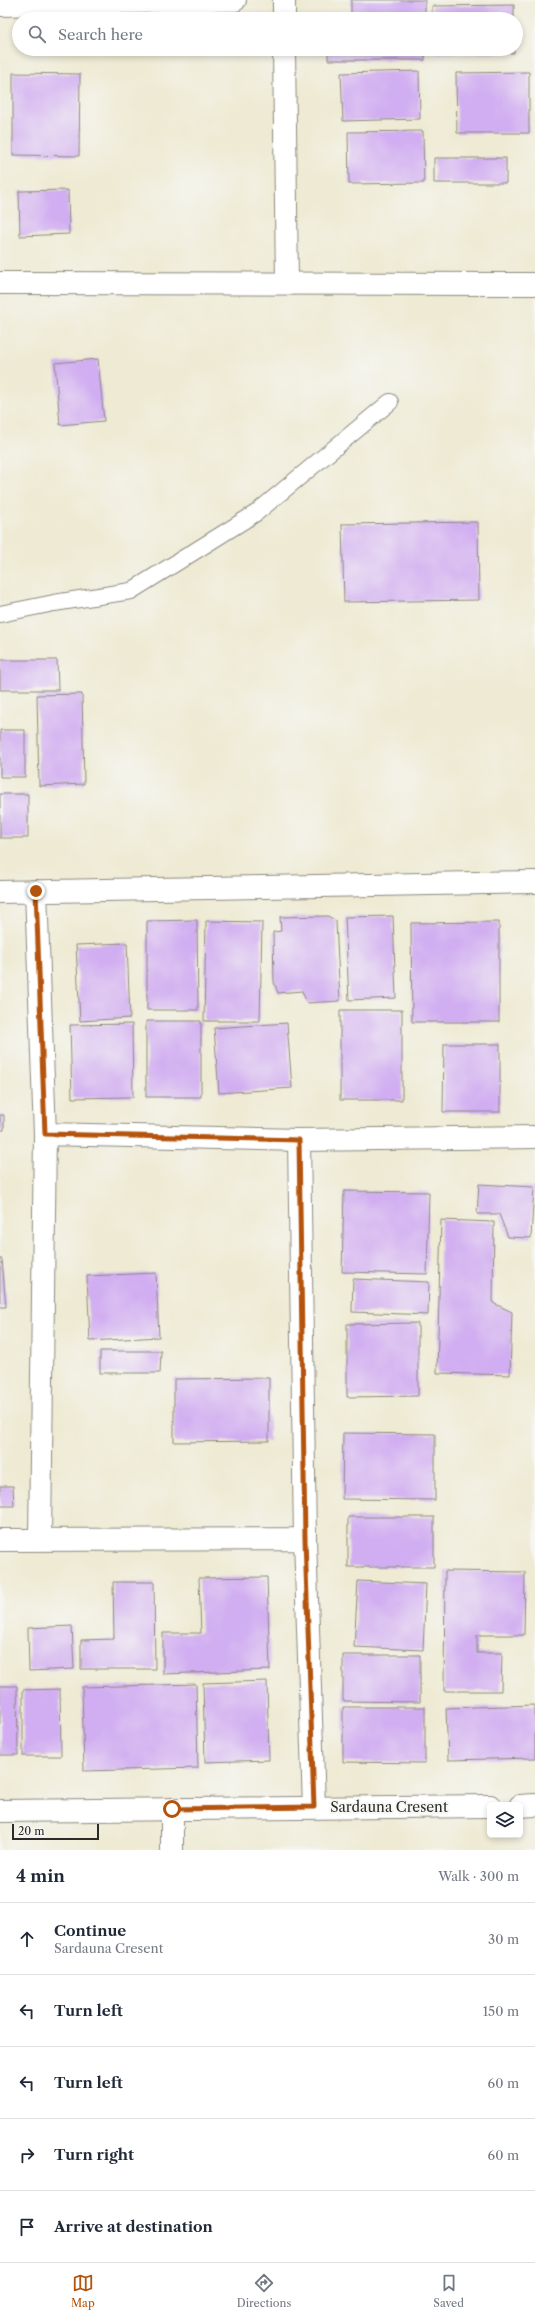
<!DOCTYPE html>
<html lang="en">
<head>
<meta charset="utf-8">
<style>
	:root { --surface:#fff; --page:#f6f6f7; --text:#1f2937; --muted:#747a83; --line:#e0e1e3; --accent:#b45309 }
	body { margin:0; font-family:"Libre Caslon Text",serif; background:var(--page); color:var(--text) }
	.controls { position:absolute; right:12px; bottom:12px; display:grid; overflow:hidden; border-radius:6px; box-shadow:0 2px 6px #0003 }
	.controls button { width:36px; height:36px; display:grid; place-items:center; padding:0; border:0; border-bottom:1px solid var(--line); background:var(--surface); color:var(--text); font:20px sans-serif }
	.scale { position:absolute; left:12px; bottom:10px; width:87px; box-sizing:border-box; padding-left:4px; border:2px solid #2b2b2b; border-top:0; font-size:11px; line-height:14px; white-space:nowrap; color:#2b2b2b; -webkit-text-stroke:3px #f6f6f2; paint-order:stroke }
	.stop { position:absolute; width:12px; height:12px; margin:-9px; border:3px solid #b45309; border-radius:50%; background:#fff }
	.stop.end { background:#b45309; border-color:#fff; box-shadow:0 1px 4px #0008 }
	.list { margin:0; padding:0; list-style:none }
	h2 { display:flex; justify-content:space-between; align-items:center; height:52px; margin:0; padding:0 16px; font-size:17px }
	h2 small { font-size:13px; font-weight:400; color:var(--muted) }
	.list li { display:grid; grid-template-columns:26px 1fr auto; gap:12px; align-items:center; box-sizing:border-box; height:72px; padding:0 16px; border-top:1px solid var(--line) }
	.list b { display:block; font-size:15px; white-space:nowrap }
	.list p { margin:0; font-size:13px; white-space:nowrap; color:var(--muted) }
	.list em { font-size:13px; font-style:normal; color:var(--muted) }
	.icon { flex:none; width:22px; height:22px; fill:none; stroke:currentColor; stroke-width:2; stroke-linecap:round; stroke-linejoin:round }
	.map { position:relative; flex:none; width:535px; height:1850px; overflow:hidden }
	.search { position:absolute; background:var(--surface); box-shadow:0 2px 6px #0003; left:12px; right:12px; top:12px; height:44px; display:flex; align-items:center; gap:10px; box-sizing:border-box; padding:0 14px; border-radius:22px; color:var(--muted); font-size:15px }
	.sheet { height:412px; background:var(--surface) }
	nav { display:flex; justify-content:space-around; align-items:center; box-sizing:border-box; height:56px; border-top:1px solid var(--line); background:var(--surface); font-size:11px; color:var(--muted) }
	nav a { display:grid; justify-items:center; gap:2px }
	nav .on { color:var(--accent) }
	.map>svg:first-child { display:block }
	.building { fill:#d1aef1 }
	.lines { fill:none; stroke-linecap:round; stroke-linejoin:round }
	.service-casing { stroke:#8c8a7f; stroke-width:18 }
	.minor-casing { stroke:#8c8a7f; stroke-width:24 }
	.tertiary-casing { stroke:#8c8a7f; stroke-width:24 }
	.service { stroke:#fff; stroke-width:16 }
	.minor { stroke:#fff; stroke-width:22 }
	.tertiary { stroke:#fff; stroke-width:22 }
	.route { stroke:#b45309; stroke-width:5 }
	.labels { text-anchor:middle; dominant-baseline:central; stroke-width:4; stroke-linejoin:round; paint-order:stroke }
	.street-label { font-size:14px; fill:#2b2b2b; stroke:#f6f6f2 }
</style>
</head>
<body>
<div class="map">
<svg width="535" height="1850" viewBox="0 0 535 1850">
	<rect width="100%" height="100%" fill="#f6f6f2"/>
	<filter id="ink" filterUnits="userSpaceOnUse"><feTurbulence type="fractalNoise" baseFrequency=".025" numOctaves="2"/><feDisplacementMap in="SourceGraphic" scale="8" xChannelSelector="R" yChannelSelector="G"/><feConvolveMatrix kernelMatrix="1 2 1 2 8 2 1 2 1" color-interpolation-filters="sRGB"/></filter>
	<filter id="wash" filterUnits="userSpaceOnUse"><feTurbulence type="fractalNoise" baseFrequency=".012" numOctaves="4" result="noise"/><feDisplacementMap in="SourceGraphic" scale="16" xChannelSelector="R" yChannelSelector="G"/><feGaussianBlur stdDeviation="0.9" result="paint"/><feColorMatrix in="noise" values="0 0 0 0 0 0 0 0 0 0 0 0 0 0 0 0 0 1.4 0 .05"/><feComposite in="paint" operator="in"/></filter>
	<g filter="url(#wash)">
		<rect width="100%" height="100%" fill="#eeead3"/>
		<g id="blocks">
			<path class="building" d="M 351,0 L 425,0 L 425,19 L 328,19 L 328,17 L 351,17 Z
				M 514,5 L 514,19 L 432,19 L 432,6 Z
				M 328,49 L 425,49 L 425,60 L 328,60 Z
				M 433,49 L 514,49 L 514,53 L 433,53 Z
				M 419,71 L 420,119 L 343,121 L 341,73 Z
				M 529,72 L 529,133 L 457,133 L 456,73 Z
				M 13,73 L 80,74 L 79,156 L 13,155 Z
				M 423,131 L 424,183 L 349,184 L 348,132 Z
				M 434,158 L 506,158 L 506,183 L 434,183 Z
				M 68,190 L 69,234 L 20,236 L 19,191 Z
				M 98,359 L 104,421 L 60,425 L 55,363 Z
				M 478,522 L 479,600 L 344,602 L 342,524 Z
				M 0,660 L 57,660 L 58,690 L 0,690 Z
				M 82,694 L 84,784 L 39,786 L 37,695 Z
				M 0,730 L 25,730 L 25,777 L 0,777 Z
				M 0,794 L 28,794 L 28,838 L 0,838 Z
				M 328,916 L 336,921 L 340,1001 L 307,1003 L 302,991 L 278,993 L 274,982 L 273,932 L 281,931 L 280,917 Z
				M 393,916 L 396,998 L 349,1000 L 345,917 Z
				M 197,920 L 198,1010 L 147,1010 L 147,921 Z
				M 206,921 L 262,922 L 260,1021 L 204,1021 Z
				M 499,922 L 499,1022 L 412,1022 L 411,923 Z
				M 127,943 L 130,1018 L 80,1021 L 76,945 Z
				M 340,1010 L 402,1010 L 402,1100 L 340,1100 Z
				M 146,1021 L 201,1021 L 201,1097 L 146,1097 Z
				M 287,1023 L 292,1088 L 219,1093 L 214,1028 Z
				M 132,1024 L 133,1097 L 72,1098 L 70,1025 Z
				M 444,1044 L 500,1044 L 500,1112 L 443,1112 Z
				M 0,1115 L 4,1115 L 4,1130 L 0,1130 Z
				M 479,1184 L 534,1187 L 531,1238 L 508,1237 L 499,1214 L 477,1214 Z
				M 344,1191 L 429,1192 L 427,1274 L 342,1272 Z
				M 441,1220 L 494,1222 L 493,1303 L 512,1312 L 510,1375 L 437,1373 Z
				M 0,1259 L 2,1259 L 6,1307 L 0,1307 Z
				M 156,1273 L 159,1337 L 90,1341 L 87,1276 Z
				M 353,1279 L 429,1282 L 428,1315 L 352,1312 Z
				M 418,1323 L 418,1396 L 347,1397 L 347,1324 Z
				M 100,1351 L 161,1351 L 160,1373 L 100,1373 Z
				M 269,1378 L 269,1441 L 174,1442 L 174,1379 Z
				M 343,1433 L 435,1434 L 435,1500 L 342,1499 Z
				M 0,1486 L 13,1486 L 14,1506 L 0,1506 Z
				M 348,1517 L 434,1517 L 434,1567 L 348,1567 Z
				M 445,1571 L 525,1572 L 524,1635 L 477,1635 L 477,1653 L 502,1653 L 501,1691 L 444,1691 Z
				M 267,1577 L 270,1670 L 163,1674 L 163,1633 L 201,1633 L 199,1578 Z
				M 358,1581 L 426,1584 L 423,1650 L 354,1647 Z
				M 113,1582 L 154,1582 L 155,1669 L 81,1669 L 81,1640 L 114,1639 Z
				M 72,1626 L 74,1669 L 29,1671 L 28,1628 Z
				M 343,1655 L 420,1655 L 420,1702 L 343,1701 Z
				M 267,1681 L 269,1760 L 205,1762 L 203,1683 Z
				M 196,1684 L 198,1768 L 84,1771 L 82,1687 Z
				M 0,1686 L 17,1686 L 18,1755 L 0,1755 Z
				M 60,1689 L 61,1756 L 23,1756 L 23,1690 Z
				M 535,1705 L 535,1758 L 448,1760 L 446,1708 Z
				M 343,1707 L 425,1707 L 425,1763 L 343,1762 Z"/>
		</g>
	</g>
	<g filter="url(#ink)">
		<use href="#blocks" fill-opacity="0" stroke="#8c8a7f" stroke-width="1"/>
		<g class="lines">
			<defs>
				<path id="service" d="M 0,614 L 54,603 L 131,591 L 256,513 L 390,402"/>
				<path id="minor" d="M 284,0 L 284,19
					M 284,49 L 287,283
					M 0,283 L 535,284
					M 36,891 L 45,1134 L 40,1539
					M 0,892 L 535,882
					M 45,1134 L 299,1140 L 535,1137
					M 299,1140 L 305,1539 L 314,1807
					M 0,1540 L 305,1539
					M 172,1850 L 172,1809"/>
				<path id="tertiary" d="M 0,5 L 235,0
					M 520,1806 L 535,1805
					M 0,1811 L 490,1806"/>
			</defs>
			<use href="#service" class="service-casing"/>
			<use href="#minor" class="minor-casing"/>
			<use href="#tertiary" class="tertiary-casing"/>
			<use href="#service" class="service"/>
			<use href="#minor" class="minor"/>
			<use href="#tertiary" class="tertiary"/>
		</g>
	</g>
	<g class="lines" filter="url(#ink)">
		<path class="route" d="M 36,891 L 45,1134 L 299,1140 L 305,1539 L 314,1807 L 172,1809"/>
	</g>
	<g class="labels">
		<g class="street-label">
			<text x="389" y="1807">Sardauna Cresent</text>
		</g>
	</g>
</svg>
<div class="controls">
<button><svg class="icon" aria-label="layers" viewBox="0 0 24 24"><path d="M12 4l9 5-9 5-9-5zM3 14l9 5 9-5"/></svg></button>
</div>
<div class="scale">20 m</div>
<div class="stop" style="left:172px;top:1809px"></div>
<div class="stop end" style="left:36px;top:891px"></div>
<div class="search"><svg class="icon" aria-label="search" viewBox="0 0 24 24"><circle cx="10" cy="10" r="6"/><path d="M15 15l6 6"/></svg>Search here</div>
</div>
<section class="sheet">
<h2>4 min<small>Walk · 300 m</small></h2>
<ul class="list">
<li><svg class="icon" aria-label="ahead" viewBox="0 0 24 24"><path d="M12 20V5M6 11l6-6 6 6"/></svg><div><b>Continue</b><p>Sardauna Cresent</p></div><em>30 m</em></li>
<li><svg class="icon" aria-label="left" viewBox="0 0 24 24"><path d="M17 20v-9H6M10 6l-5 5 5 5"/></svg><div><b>Turn left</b></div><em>150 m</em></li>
<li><svg class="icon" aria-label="left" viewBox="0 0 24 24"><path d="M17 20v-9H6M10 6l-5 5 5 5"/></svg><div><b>Turn left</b></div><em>60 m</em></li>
<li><svg class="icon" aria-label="right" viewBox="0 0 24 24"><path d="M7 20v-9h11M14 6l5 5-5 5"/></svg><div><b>Turn right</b></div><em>60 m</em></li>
<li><svg class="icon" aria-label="arrive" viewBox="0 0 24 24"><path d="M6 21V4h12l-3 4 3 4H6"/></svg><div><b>Arrive at destination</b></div></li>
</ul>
</section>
<nav>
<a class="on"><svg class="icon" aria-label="map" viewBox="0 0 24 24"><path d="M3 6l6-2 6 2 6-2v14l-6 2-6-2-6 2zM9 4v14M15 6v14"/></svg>Map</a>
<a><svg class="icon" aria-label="directions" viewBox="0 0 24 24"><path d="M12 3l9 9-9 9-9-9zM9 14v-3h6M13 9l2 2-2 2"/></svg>Directions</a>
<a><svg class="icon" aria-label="saved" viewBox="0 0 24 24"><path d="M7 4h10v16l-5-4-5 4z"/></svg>Saved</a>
</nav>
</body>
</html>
